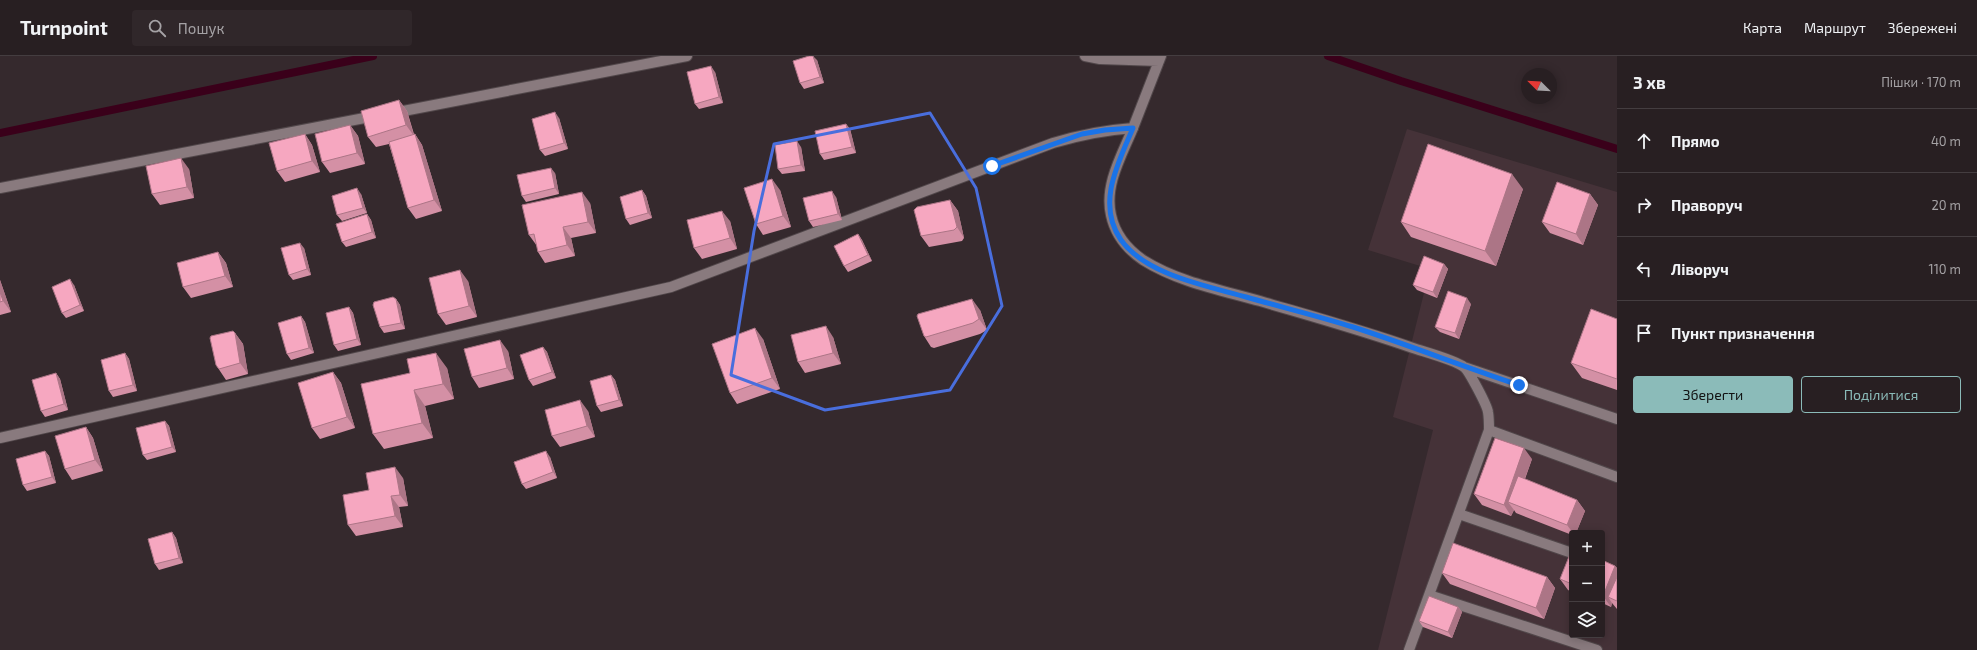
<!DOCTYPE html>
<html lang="uk">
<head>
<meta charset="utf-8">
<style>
	:root { --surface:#281f22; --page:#30272a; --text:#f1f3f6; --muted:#a5a2a5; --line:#443d40; --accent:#8bbbb9 }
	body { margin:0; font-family:"Exo 2",sans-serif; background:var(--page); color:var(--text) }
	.controls { position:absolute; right:12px; bottom:12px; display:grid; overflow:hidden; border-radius:4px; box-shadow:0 2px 10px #0003 }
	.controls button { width:36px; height:36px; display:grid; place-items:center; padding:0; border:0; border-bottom:1px solid var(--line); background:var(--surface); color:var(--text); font:20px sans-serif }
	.compass { position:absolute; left:1521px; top:12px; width:36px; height:36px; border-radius:50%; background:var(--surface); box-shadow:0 2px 10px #0003; rotate:294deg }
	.stop { position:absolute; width:12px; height:12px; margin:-9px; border:3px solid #1a73e8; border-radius:50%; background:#fff }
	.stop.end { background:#1a73e8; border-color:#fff; box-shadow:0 1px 4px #0008 }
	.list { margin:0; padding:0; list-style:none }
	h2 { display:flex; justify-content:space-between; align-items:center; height:52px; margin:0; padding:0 16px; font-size:17px }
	h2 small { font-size:13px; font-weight:400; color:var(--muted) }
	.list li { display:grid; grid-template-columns:26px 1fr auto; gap:12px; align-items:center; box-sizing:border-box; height:64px; padding:0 16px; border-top:1px solid var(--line) }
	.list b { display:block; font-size:15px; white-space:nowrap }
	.list em { font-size:13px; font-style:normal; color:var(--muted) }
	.actions { display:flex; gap:8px; padding:12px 16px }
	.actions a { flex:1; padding:9px 0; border:1px solid var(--accent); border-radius:4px; text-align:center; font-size:14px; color:var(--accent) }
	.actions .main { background:var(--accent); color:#111 }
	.icon { flex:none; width:22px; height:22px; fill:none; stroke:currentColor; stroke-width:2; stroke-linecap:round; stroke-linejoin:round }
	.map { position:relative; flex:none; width:1617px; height:594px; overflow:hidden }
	header { display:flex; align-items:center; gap:24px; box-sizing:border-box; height:56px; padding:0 20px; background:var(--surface); border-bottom:1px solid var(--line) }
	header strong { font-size:19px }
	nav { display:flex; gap:22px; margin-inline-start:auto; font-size:14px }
	.search { width:280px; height:36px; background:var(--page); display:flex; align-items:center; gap:10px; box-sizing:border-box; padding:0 14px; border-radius:4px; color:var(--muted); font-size:15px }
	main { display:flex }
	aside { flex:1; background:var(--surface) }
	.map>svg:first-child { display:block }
	.built { fill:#453238; fill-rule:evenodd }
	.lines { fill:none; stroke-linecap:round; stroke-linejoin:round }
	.stream { stroke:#3a001a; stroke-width:8 }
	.lane-casing { stroke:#51474a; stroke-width:12 }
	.street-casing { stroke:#51474a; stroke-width:12 }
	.lane { stroke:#897a7e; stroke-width:10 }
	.street { stroke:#897a7e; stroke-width:10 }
	.wall { fill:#d490a5 }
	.shaded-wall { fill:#ac7586 }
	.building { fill:#f6a7c0; stroke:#ac7586 }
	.route { stroke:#1a73e8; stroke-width:5 }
	.marked { fill:none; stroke:#496edd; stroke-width:3; stroke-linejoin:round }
</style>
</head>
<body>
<header>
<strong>Turnpoint</strong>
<div class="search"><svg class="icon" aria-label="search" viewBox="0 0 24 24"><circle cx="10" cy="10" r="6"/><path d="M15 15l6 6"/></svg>Пошук</div>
<nav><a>Карта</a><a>Маршрут</a><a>Збережені</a></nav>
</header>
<main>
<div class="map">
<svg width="1617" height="594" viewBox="0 0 1617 594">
	<rect width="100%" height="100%" fill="#35292d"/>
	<path class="built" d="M 1407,73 L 1617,136 L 1617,594 L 1378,594 L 1433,374 L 1393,361 L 1430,213 L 1368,194 ZM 1572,477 L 1602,477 L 1602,579 L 1572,579 Z"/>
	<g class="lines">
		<path class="stream" d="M 1328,0 L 1401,25 L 1617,93
			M 0,77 L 373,0"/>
		<defs>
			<path id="lane" d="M 1133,72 C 1122,99 1104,129 1111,159 C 1115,178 1127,193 1143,204 C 1178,226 1221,234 1260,245 C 1311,260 1362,274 1413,292 C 1425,296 1455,304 1464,311 C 1469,315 1487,349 1488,356 C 1489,362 1489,368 1489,374 L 1409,594
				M 1464,311 L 1617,363
				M 1489,374 L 1617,421
				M 1459,458 L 1572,497
				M 1429,539 L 1597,594"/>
			<path id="street" d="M 1085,0 L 1100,3 L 1159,5
				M 393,57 L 687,0
				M 0,132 L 375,60
				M 0,382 L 671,231 L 1053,87 C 1080,79 1104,74 1133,72 L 1161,0"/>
		</defs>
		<use href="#lane" class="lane-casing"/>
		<use href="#street" class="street-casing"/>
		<use href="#lane" class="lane"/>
		<use href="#street" class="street"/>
	</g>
	<path class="wall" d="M 817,4 L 824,27 L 804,33 L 800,27 Z
		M 715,16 L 723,47 L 699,53 L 695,48 Z
		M 399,44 L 407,55 L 414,78 L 415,78 L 422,89 L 442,155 L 416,163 L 408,152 L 389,88 L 376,91 L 368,81 Z
		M 559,62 L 568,93 L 545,100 L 540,94 Z
		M 846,68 L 850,73 L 856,97 L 824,104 L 820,98 Z
		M 350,69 L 358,80 L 365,108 L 330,117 L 322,106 Z
		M 305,78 L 312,89 L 320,116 L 285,126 L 277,115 Z
		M 801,91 L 805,115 L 782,118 L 778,113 Z
		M 189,113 L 194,142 L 160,149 L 152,138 Z
		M 555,117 L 559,138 L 526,146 L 522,140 Z
		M 1523,133 L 1496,210 L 1411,181 L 1401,166 Z
		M 642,134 L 646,140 L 652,162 L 630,169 L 626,163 Z
		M 780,134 L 791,171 L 763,179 L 756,168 Z
		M 361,138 L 367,157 L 342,165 L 337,159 Z
		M 1590,138 L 1598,149 L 1583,189 L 1550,177 L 1542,166 Z
		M 836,141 L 842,164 L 813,171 L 809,165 Z
		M 950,144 L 958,155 L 964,182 L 962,185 L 929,191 L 921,180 Z
		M 590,147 L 596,177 L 571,182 L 575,200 L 545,207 L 538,196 L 537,190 L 529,179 Z
		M 367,158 L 371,164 L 376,182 L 346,191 L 342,186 Z
		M 730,165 L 737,193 L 702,203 L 694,192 Z
		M 858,178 L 862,184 L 872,205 L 848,216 L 844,210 Z
		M 304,192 L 311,219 L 293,224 L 289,219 Z
		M 218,196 L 226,207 L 233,231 L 191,242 L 183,231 Z
		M 1444,208 L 1448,213 L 1437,242 L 1417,234 L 1413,229 Z
		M 0,224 L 11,256 L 0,259 Z
		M 468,225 L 477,261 L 446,269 L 438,258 Z
		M 74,229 L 84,255 L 66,262 L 62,257 Z
		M 396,243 L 400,249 L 405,273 L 384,277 L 380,271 Z
		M 1471,248 L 1459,283 L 1440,276 L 1435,271 Z
		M 349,251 L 353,257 L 361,289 L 338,295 L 334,289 Z
		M 980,254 L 987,274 L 980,278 L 934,292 L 931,291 L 924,280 Z
		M 301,260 L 305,266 L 314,297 L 291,304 L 287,298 Z
		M 1617,263 L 1617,334 L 1582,322 L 1571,307 Z
		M 235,277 L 243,288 L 248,318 L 226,324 L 216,309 Z
		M 833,281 L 841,308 L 805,317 L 798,306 Z
		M 763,283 L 780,333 L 737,348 L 730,337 Z
		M 543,291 L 547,296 L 556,322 L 533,330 L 529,324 Z
		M 508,295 L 514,323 L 479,332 L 472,321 Z
		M 125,297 L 129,303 L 137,335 L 113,341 L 109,335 Z
		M 447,312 L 454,343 L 425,350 L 433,382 L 384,393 L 373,378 L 361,328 Z
		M 333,316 L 341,327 L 355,372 L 320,383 L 312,372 Z
		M 56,317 L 60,323 L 68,354 L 45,361 L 41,355 Z
		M 611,319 L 615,324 L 623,350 L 601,356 L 597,350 Z
		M 588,355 L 595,381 L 560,391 L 552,380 Z
		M 165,365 L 169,370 L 176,396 L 147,404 L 143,399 Z
		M 86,371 L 93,382 L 103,415 L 72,424 L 65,413 Z
		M 45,395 L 49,400 L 56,427 L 27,435 L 23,429 Z
		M 550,401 L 557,422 L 526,433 L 522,428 Z
		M 1532,403 L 1525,423 L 1577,444 L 1585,455 L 1576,477 L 1572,477 L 1572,479 L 1516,457 L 1514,454 L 1511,460 L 1482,449 L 1474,438 Z
		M 403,422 L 408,450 L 399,451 L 403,471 L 356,480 L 348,469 L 369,434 Z
		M 172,476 L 176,482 L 183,507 L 159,514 L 155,508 Z
		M 1572,493 L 1572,536 L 1568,534 L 1560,523 Z
		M 1602,504 L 1615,510 L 1617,512 L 1617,553 L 1612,547 L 1611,551 L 1602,547 Z
		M 1442,517 L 1547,521 L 1555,532 L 1544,563 L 1450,528 Z
		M 1458,551 L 1462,556 L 1452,582 L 1423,571 L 1419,565 Z"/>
	<path class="shaded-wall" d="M 813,0 L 817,4 L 824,27 L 820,21 Z
		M 711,10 L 715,16 L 723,47 L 719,41 Z
		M 399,44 L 407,55 L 414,80 L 406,69 Z
		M 555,56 L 559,62 L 568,93 L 564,87 Z
		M 846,68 L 850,73 L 856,97 L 852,91 Z
		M 350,69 L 358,80 L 365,108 L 357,97 Z
		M 305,78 L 312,89 L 320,116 L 312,105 Z
		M 415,78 L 422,89 L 442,155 L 434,144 Z
		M 797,85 L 801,91 L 805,115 L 801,109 Z
		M 181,102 L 189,113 L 194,142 L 187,131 Z
		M 551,112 L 555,117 L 559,138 L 555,132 Z
		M 1512,118 L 1523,133 L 1496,210 L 1485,195 Z
		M 772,123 L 780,134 L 791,171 L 783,160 Z
		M 357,132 L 361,138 L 367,157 L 363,152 Z
		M 642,134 L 646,140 L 652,162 L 648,157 Z
		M 832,135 L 836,141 L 842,164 L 838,158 Z
		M 582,136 L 590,147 L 596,177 L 588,166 Z
		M 1590,138 L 1598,149 L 1583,189 L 1576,178 Z
		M 950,144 L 958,155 L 964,182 L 957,171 Z
		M 722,155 L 730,165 L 737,193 L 730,182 Z
		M 367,158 L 371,164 L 376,182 L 372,176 Z
		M 563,171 L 571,182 L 575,200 L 567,189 Z
		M 858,178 L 862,184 L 872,205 L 868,199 Z
		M 300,187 L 304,192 L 311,219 L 307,213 Z
		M 218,196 L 226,207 L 233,231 L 225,220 Z
		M 1444,208 L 1448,213 L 1437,242 L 1433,236 Z
		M 460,214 L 468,225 L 477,261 L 469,250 Z
		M 70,223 L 74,229 L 84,255 L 80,249 Z
		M 0,224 L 11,256 L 3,245 L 0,236 Z
		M 1467,242 L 1471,248 L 1459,283 L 1455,277 Z
		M 396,243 L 400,249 L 405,273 L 401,267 Z
		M 972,243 L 980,254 L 987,274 L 979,263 Z
		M 349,251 L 353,257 L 361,289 L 357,283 Z
		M 301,260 L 305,266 L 314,297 L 309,292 Z
		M 826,270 L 833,281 L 841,308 L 833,297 Z
		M 755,272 L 763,283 L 780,333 L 772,322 Z
		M 235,277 L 243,288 L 248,318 L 240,307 Z
		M 500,284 L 508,295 L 514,323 L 507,312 Z
		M 543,291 L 547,296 L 556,322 L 552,316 Z
		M 125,297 L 129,303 L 137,335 L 133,329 Z
		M 436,297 L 447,312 L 454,343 L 443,328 Z
		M 333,316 L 341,327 L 355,372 L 347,361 Z
		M 56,317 L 60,323 L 68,354 L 64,348 Z
		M 611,319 L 615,324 L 623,350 L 619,344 Z
		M 414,334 L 425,350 L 433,382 L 422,367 Z
		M 580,344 L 588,355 L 595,381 L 587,370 Z
		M 165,365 L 169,370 L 176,396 L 172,391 Z
		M 86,371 L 93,382 L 103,415 L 95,404 Z
		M 1524,392 L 1532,403 L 1515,449 L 1508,446 L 1514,454 L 1511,460 L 1504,449 Z
		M 45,395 L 49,400 L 56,427 L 52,421 Z
		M 546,395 L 550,401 L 557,422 L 553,416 Z
		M 395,411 L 403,422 L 408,450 L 400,439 Z
		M 391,440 L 399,451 L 403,471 L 395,460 Z
		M 1577,444 L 1585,455 L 1576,477 L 1573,477 L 1567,469 Z
		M 172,476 L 176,482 L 183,507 L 179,502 Z
		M 1615,510 L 1617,512 L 1617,535 L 1608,541 L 1612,547 L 1611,551 L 1603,540 Z
		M 1547,521 L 1555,532 L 1544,563 L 1536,552 Z
		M 1458,551 L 1462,556 L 1452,582 L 1448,576 Z"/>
	<path class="building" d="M 809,0 L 813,0 L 820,21 L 800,27 L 793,5 Z
		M 711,10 L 719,41 L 695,48 L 687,16 Z
		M 399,44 L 406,69 L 368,81 L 361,55 Z
		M 555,56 L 564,87 L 540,94 L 532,63 Z
		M 846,68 L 852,91 L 820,98 L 815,75 Z
		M 350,69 L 357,97 L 322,106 L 315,78 Z
		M 305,78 L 312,105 L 277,115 L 269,87 Z
		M 415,78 L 434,144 L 408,152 L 389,86 Z
		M 797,85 L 801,109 L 778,113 L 775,89 Z
		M 1428,88 L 1512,118 L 1485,195 L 1401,166 Z
		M 181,102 L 187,131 L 152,138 L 146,110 Z
		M 551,112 L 555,132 L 522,140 L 517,119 Z
		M 772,123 L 783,160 L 756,168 L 744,132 Z
		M 1557,126 L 1590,138 L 1576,178 L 1542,166 Z
		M 357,132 L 363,152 L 337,159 L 332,140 Z
		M 642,134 L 648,157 L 626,163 L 620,141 Z
		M 832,135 L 838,158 L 809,165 L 803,142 Z
		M 582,136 L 588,166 L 563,171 L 567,189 L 538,196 L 534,178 L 529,179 L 522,149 Z
		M 950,144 L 957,171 L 954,174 L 921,180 L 914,154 L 917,151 Z
		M 722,155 L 730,182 L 694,192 L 687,164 Z
		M 367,158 L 372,176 L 342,186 L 336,168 Z
		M 858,178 L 868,199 L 844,210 L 834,190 Z
		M 300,187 L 307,213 L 289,219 L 281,192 Z
		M 218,196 L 225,220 L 183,231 L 177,207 Z
		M 1424,200 L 1444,208 L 1433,236 L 1413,229 Z
		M 460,214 L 469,250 L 438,258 L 429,222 Z
		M 70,223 L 80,249 L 62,257 L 52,231 Z
		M 1448,235 L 1467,242 L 1455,277 L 1435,271 Z
		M 0,236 L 3,245 L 0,246 Z
		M 393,241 L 396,243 L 401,267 L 380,271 L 373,249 L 374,246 Z
		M 972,243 L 979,263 L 973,267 L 926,281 L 924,280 L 917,260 L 918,258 Z
		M 349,251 L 357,283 L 334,289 L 326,257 Z
		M 1591,253 L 1617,263 L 1617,323 L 1571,307 Z
		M 301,260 L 309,292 L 287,298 L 278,267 Z
		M 826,270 L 833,297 L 798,306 L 791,279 Z
		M 755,272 L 772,322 L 730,337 L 712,288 Z
		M 233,275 L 235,277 L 240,307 L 219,313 L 216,309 L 210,282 L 211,280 Z
		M 500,284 L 507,312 L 472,321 L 464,293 Z
		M 543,291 L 552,316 L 529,324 L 520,299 Z
		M 125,297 L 133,329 L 109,335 L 101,304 Z
		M 436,297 L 443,328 L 414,334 L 422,367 L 373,378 L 361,328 L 410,317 L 407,303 Z
		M 333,316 L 347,361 L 312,372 L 298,327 Z
		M 56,317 L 64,348 L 41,355 L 32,324 Z
		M 611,319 L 619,344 L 597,350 L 590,325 Z
		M 580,344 L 587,370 L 552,380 L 545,354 Z
		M 165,365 L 172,391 L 143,399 L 136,372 Z
		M 86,371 L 95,404 L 65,413 L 55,380 Z
		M 1495,382 L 1524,392 L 1504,449 L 1474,438 Z
		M 45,395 L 52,421 L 23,429 L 16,403 Z
		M 546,395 L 553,416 L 522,428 L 514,406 Z
		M 395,411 L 400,439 L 391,440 L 395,460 L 348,469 L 343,439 L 369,434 L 366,417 Z
		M 1518,420 L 1577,444 L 1567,469 L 1508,446 Z
		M 172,476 L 179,502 L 155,508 L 148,483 Z
		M 1453,487 L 1547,521 L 1536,552 L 1442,517 Z
		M 1572,493 L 1572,528 L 1560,523 Z
		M 1602,504 L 1615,510 L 1603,540 L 1602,539 Z
		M 1617,521 L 1617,545 L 1608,541 Z
		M 1429,540 L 1458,551 L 1448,576 L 1419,565 Z"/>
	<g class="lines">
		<path class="route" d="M 992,110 L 1082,78 L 1105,74 L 1133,72 C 1118,107 1096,148 1121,184 C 1146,219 1207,230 1246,241 C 1281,251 1318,260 1353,271 C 1409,289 1464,311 1519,329"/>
	</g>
	<path class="marked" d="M 930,57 L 976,132 L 1002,250 L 950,334 L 825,354 L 731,319 L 754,175 L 774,88 Z"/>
</svg>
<div class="controls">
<button>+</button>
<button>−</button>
<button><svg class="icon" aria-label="layers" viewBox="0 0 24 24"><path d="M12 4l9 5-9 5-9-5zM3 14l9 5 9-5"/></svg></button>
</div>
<svg class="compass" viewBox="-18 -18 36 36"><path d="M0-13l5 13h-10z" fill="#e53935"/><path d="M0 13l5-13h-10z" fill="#a5a2a5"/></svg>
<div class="stop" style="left:992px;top:110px"></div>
<div class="stop end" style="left:1519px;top:329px"></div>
</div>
<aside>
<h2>3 хв<small>Пішки · 170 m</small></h2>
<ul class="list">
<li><svg class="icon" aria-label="ahead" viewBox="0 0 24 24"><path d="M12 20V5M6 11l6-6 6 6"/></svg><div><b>Прямо</b></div><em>40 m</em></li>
<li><svg class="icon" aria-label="right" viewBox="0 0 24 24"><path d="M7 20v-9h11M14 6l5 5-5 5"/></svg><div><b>Праворуч</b></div><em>20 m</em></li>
<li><svg class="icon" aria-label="left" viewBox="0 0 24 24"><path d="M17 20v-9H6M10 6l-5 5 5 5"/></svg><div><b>Ліворуч</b></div><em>110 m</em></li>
<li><svg class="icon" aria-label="arrive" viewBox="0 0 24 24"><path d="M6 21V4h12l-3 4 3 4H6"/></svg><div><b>Пункт призначення</b></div></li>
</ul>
<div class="actions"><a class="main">Зберегти</a><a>Поділитися</a></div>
</aside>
</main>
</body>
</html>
